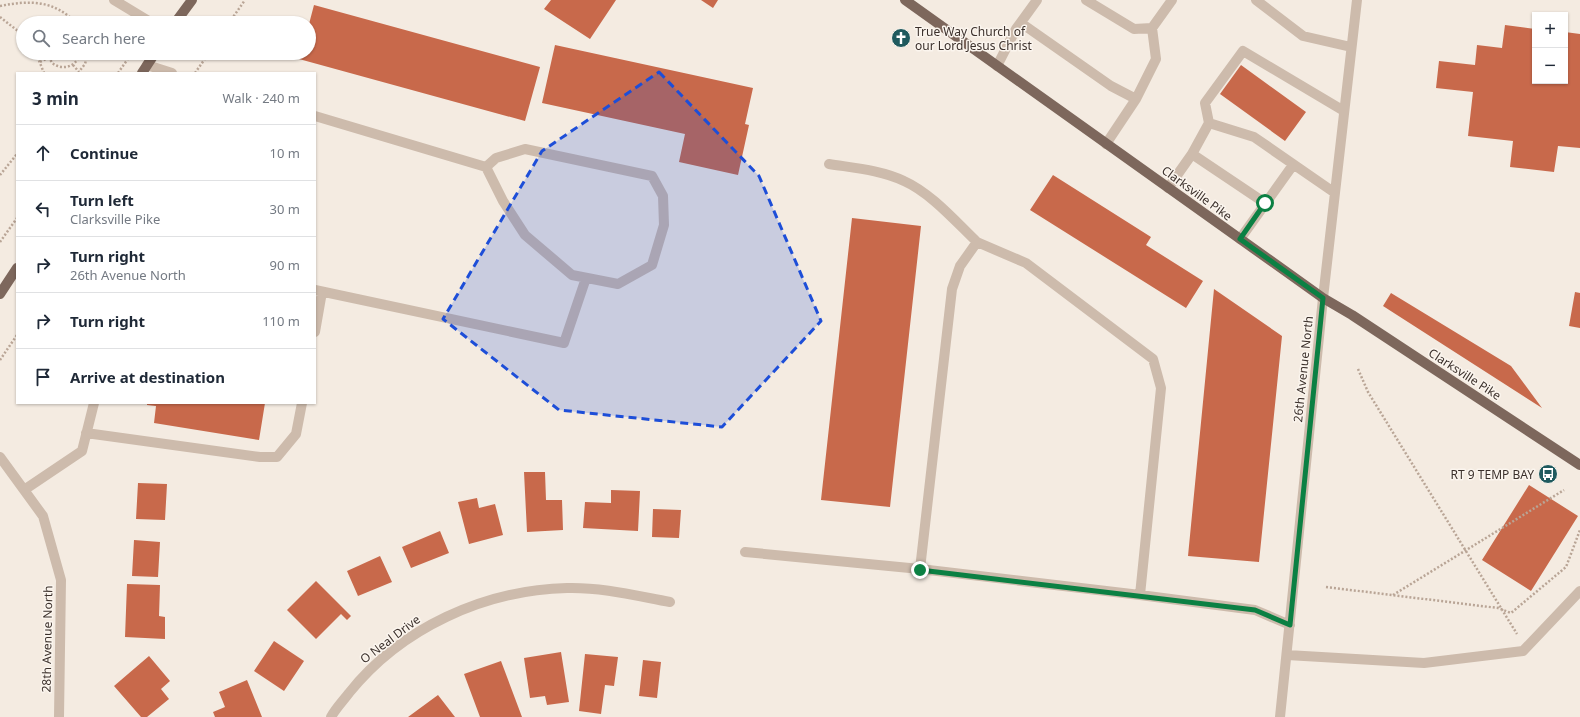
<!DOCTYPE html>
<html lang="en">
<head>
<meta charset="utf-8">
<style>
	:root { --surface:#fff; --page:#f6f6f7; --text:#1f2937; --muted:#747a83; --line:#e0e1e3 }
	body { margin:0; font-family:"Noto Sans",sans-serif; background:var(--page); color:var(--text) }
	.controls { position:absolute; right:12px; top:12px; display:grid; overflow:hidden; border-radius:0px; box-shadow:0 1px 3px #0004 }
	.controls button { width:36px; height:36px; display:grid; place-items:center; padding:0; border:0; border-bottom:1px solid var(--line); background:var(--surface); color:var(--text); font:20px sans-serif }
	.stop { position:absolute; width:12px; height:12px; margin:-9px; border:3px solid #0b8043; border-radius:50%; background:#fff }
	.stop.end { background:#0b8043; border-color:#fff; box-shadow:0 1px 4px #0008 }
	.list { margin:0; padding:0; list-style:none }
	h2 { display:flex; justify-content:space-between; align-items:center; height:52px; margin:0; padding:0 16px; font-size:17px }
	h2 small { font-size:13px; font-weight:400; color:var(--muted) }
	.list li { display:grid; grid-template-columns:26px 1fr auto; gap:12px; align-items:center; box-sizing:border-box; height:56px; padding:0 16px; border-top:1px solid var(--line) }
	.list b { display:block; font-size:15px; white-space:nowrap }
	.list p { margin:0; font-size:13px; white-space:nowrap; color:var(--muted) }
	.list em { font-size:13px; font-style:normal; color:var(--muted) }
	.icon { flex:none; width:22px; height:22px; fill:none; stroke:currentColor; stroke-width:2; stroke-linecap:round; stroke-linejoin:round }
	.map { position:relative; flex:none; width:1580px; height:717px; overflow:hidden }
	.search { position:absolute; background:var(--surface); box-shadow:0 1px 3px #0004; left:16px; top:16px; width:300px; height:44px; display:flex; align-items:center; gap:10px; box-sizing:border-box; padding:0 14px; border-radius:22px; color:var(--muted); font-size:15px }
	.panel { position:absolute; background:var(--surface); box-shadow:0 1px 3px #0004; left:16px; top:72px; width:300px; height:332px; border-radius:0px }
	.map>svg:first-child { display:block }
	.building { fill:#c8694b }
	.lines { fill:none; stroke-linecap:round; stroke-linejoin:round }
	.path { stroke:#b9a596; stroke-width:2.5; stroke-dasharray:2 2; stroke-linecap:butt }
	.minor { stroke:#cdbbac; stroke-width:10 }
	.major { stroke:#7d675c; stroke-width:10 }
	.route { stroke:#0b8043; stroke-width:5 }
	.marked { fill:#1d4ed8; fill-opacity:0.2; stroke:#1d4ed8; stroke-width:3; stroke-dasharray:8 5; stroke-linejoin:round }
	.labels { text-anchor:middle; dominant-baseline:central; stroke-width:3; stroke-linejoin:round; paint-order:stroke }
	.poi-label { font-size:12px; fill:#3b302b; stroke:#fbf5ee; text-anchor:start }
	.street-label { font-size:12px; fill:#3b302b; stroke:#fbf5ee }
</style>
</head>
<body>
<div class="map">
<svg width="1580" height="717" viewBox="0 0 1580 717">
	<rect width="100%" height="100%" fill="#f4ebe1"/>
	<path class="building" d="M 551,0 L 616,0 L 590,39 L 544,9 Z
		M 701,0 L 718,0 L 713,8 Z
		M 314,5 L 540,67 L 525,121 L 299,59 L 301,53 L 309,53 L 309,24 Z
		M 1505,25 L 1535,29 L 1535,81 L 1565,81 L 1565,32 L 1580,34 L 1580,148 L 1558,146 L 1554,172 L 1510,167 L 1513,141 L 1468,136 L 1473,92 L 1436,88 L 1439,61 L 1475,65 L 1477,45 L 1502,48 Z
		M 555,45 L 753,88 L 745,124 L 749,125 L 738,175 L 679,162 L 685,134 L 542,103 Z
		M 1241,65 L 1306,112 L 1285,141 L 1220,94 Z
		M 1053,175 L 1151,237 L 1146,245 L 1203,281 L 1186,308 L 1030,210 Z
		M 852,218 L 921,226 L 890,507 L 821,500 Z
		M 1214,289 L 1282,336 L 1259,562 L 1188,556 Z
		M 1575,292 L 1580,293 L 1580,328 L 1569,326 Z
		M 1391,293 L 1511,366 L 1542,408 L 1383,306 Z
		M 147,403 L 265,403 L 259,440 L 154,423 L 156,406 L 147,405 Z
		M 524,472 L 545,472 L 546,500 L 562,500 L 563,530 L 527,532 Z
		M 138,483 L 167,484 L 165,520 L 136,519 Z
		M 1529,485 L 1578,516 L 1531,591 L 1482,560 Z
		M 611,490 L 640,491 L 638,531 L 583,528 L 585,502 L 611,503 Z
		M 477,498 L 479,508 L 495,504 L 503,535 L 469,544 L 458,502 Z
		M 653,509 L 681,510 L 679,538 L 652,537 Z
		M 440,531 L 449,553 L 411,568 L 402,547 Z
		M 134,540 L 160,542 L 158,577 L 132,576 Z
		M 380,556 L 392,582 L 358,596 L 347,571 Z
		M 316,581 L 351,616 L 347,620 L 341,614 L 316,639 L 287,610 Z
		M 127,584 L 160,585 L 159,616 L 165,617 L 165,639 L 125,637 Z
		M 274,641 L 304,661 L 284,691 L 254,671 Z
		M 561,652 L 569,702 L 547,705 L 545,696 L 530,698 L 524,658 Z
		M 585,654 L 618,657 L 614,686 L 605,685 L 601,714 L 579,711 Z
		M 149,656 L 170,681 L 161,689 L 169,699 L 147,717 L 141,717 L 114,686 Z
		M 643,660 L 661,662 L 657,698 L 639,696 Z
		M 501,661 L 522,717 L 480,717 L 464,674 Z
		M 247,680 L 262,717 L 215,717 L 213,712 L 225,707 L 219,692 Z
		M 438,695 L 455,717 L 408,717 Z"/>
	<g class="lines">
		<path class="path" d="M 0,6 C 30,0 54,0 76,23
			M 0,17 L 23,35
			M 229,23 L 245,0
			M 36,53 L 44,73
			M 47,53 L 52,63 C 63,71 77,67 80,53
			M 40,62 L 48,58
			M 73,65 L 79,72
			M 78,73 L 85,64 L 88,53
			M 118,73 L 132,53
			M 195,73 L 209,53
			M 0,175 L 17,154
			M 0,242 L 17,218
			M 0,360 L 17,335
			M 1358,369 L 1368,392 L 1517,634
			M 1326,587 L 1498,608 L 1511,613 L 1566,567 L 1580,530
			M 1393,595 L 1564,490"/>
		<path class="minor" d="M 114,0 L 152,23
			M 1086,0 L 1134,29 L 1152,28 L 1172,0
			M 1256,0 L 1303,36 L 1351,47
			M 1021,23 L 1111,86 L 1136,99
			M 147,65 L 172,73
			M 997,66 L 1016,29 L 1037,0
			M 315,116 L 486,167 L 503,201 L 525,235 L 572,275 L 618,284 L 652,265 L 664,225 L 663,196 L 652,176 L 525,149 L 496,158 L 486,167
			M 1209,123 L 1254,137 L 1335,193
			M 1106,144 L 1136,99 L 1156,59 L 1152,28
			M 1192,154 L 1265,203
			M 829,164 C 854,168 881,170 904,181 C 931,193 956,222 977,242
			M 1168,188 L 1192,154 L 1209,123 L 1205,103 L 1243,51 L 1344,111
			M 1240,239 L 1293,165
			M 315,290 L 564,343 L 586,278
			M 315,332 L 322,292
			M 86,433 L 260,457 L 277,457 L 296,434 L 302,403
			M 0,457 L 43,516 L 61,580 L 59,717
			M 24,490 L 82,451 L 94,403
			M 745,552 L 920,569
			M 1140,595 L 920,569 L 952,289 L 960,266 L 977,242 L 1026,263 L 1153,359 L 1161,388 L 1140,595 L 1255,610 L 1290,625
			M 1287,655 L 1424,663 L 1523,651 L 1580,591
			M 331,717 C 336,708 343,701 349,693 C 401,628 484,590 567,588 C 602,587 637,596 670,602
			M 1280,717 L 1323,298 L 1357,0"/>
		<path class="major" d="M 905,0 L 1323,298 L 1352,315 L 1580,465
			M 175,23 L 192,0
			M 142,73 L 155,53
			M 0,294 L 17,268"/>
	</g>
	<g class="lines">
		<path class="route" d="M 920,570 L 1255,610 L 1290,625 L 1323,298 L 1240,239 L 1265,203"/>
	</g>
	<path class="marked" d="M 659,72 L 759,176 L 821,321 L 722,427 L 559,410 L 443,319 L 542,151 Z"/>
	<defs>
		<symbol id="church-disc" viewBox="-11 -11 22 22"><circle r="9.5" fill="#1f5a5e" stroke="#fbf5ee"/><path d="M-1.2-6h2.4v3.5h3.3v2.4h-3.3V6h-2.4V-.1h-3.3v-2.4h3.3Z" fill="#fff"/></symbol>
		<symbol id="bus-disc" viewBox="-11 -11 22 22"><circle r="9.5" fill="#1f5a5e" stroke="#fbf5ee"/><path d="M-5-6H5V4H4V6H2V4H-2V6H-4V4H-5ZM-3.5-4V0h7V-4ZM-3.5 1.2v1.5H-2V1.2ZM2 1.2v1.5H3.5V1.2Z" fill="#fff"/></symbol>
	</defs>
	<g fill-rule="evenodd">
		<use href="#church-disc" x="890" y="27" width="22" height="22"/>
		<use href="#bus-disc" x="1537" y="463" width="22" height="22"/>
	</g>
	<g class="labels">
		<g class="poi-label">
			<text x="915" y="31">True Way Church of<tspan x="915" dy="14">our Lord Jesus Christ</tspan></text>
			<text x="1534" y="474" text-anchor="end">RT 9 TEMP BAY</text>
		</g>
		<g class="street-label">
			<text transform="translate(1197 193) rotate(36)">Clarksville Pike</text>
			<text transform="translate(1303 369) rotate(-84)">26th Avenue North</text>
			<text transform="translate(1465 374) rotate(33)">Clarksville Pike</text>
			<text transform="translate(47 639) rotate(-89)">28th Avenue North</text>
			<text transform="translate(390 639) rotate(-37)">O Neal Drive</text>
		</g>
	</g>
</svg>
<div class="controls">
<button>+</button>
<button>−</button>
</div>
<div class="stop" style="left:1265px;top:203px"></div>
<div class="stop end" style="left:920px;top:570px"></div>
<div class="search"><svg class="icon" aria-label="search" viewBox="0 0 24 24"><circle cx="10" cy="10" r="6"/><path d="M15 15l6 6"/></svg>Search here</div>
<section class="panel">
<h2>3 min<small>Walk · 240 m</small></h2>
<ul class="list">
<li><svg class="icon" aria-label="ahead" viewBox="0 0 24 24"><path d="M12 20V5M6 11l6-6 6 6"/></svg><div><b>Continue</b></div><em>10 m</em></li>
<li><svg class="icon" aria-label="left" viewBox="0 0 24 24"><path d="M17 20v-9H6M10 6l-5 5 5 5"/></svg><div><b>Turn left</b><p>Clarksville Pike</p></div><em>30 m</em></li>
<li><svg class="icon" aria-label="right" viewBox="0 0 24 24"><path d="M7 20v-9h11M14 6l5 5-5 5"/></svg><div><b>Turn right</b><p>26th Avenue North</p></div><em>90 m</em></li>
<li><svg class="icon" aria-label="right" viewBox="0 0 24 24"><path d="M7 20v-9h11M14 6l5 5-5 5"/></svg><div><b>Turn right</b></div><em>110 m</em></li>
<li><svg class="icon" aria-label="arrive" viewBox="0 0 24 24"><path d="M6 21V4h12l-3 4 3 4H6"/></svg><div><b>Arrive at destination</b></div></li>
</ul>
</section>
</div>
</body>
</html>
